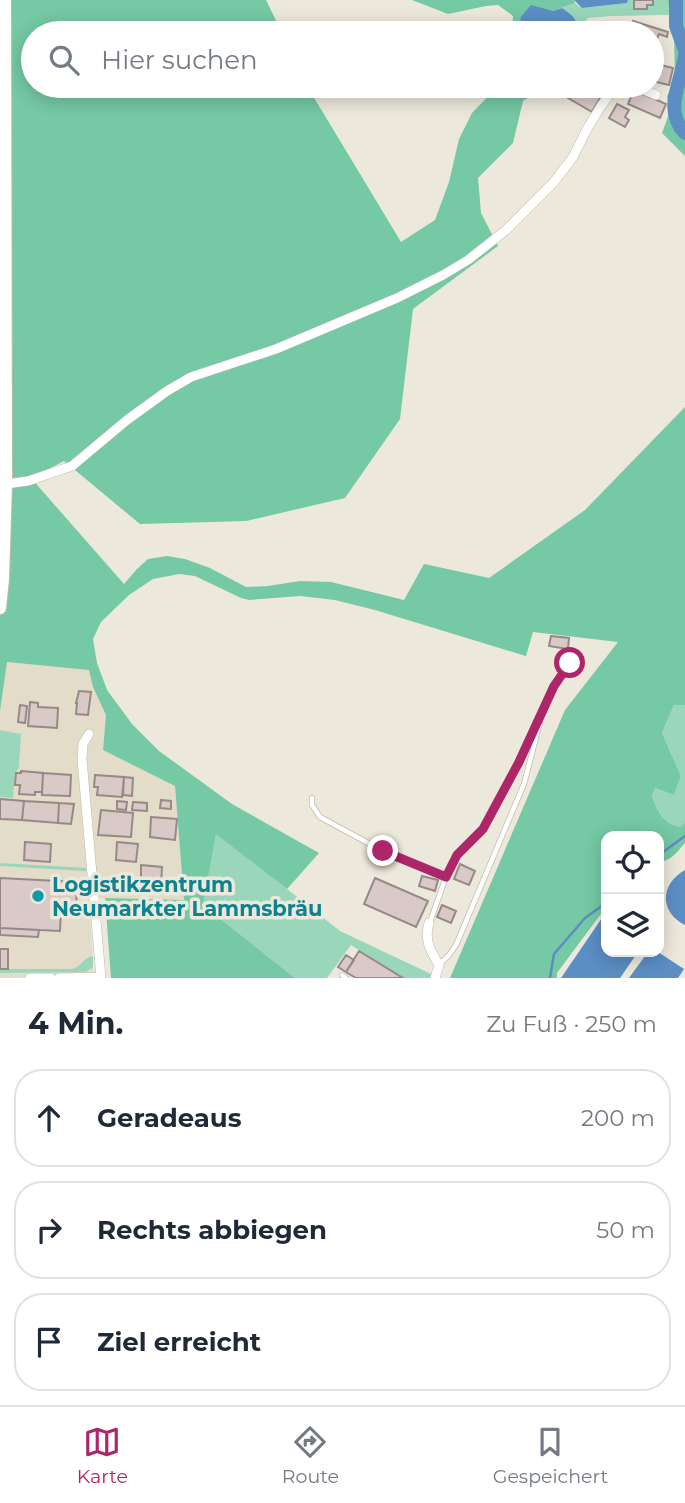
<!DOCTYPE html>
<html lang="de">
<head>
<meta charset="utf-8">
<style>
	:root { --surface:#fff; --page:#f6f6f7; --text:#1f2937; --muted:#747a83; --line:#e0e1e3; --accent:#ae266a }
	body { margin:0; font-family:Montserrat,sans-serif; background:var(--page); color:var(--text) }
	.controls { position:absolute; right:21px; bottom:21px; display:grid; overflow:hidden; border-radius:14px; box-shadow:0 4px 18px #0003 }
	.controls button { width:63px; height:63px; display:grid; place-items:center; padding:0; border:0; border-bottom:2px solid var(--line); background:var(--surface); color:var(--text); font:35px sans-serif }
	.stop { position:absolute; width:21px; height:21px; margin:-16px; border:5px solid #ae266a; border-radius:50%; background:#fff }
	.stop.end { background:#ae266a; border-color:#fff; box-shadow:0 2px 7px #0008 }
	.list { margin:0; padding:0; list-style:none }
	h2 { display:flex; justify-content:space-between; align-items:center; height:91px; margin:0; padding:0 28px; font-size:30px }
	h2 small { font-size:23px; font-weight:400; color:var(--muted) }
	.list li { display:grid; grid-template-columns:46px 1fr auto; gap:21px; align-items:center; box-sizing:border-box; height:98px; margin:0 14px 14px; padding:0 14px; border:2px solid var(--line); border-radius:28px }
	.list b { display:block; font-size:26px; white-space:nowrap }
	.list em { font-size:23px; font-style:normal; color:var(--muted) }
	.icon { flex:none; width:38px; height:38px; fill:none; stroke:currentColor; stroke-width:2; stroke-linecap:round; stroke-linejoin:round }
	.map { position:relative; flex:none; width:685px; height:978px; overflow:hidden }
	.search { position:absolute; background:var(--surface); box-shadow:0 4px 18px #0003; left:21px; right:21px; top:21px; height:77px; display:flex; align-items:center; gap:18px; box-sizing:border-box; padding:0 24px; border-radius:38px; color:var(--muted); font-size:26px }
	.sheet { height:427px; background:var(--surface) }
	nav { display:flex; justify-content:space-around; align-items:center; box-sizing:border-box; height:98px; border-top:2px solid var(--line); background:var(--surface); font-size:19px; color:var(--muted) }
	nav a { display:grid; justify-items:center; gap:4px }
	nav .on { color:var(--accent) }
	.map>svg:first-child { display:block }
	.built { fill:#e2dcc9 }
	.green { fill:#9ad7ba }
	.forest { fill:#75c9a4 }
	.water { fill:#5c8ec4 }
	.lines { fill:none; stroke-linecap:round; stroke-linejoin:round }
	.stream { stroke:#5c8ec4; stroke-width:2.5 }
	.river { stroke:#5c8ec4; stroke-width:14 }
	.building { fill:#d9cac7; stroke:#978987; stroke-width:2 }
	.lane-casing { stroke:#bfbbaf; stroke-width:6 }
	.street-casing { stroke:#bfbbaf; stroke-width:10 }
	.secondary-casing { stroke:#bfbbaf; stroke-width:14 }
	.lane { stroke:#fff; stroke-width:4.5 }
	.street { stroke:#fff; stroke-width:9 }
	.secondary { stroke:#fff; stroke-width:12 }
	.route { stroke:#ae266a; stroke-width:9 }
	.culture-dot { fill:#0f9aa8; stroke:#ece8db; stroke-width:2.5 }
	.labels { text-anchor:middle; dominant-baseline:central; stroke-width:7; stroke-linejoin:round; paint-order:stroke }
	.culture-label { font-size:21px; font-weight:bold; fill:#0d838f; stroke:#ece8db; text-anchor:start }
</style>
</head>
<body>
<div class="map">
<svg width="685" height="978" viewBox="0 0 685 978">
	<rect width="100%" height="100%" fill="#ece8db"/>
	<path class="built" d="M 6,662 L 90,670 L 93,687 L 106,715 L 103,750 L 175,786 L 184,900 L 89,898 L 94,978 L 0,978 L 0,797 L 13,798 L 15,772 L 19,767 L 21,734 L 0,730 L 0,711 Z"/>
	<path class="green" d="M 628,0 L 668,0 L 669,15 L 611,16 L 588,18 L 576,32 C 578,19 572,15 562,8 L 575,3 L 582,8 L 627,3 Z
		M 674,705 L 685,705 L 685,822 L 680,827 C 662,823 657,810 652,794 L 655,788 L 674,795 L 681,776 L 662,733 Z
		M 0,730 L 21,734 L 19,768 L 15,773 L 13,798 L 0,797 Z
		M 216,833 L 340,931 L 431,974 L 430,978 L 403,978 L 351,945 L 327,978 L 295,978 L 203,905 Z
		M 0,863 L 86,868 L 86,871 L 0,866 Z
		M 93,956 L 93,967 L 86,972 L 0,973 L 0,969 L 72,969 C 81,967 84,957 93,956 Z"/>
	<path class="forest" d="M 0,0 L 266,0 L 282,33 L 33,33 L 33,86 L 307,86 L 401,242 L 435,220 L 449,182 L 459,139 L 472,113 L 493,91 L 496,86 L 547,86 L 523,101 L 513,143 L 478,178 L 481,213 L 498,246 L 413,309 L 400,419 L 345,498 L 246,521 L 140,524 L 64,461 L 31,478 L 124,584 L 137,569 L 148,559 L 167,556 L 185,559 L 210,568 L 246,587 L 268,586 L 300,581 L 331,582 L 404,600 L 424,564 L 489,578 L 585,510 L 685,407 L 685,705 L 674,705 L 662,733 L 681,776 L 674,795 L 655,788 L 652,795 C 657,810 662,823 680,827 L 685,822 L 685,843 C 677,852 671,861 659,862 L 659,836 L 606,836 L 606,907 L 557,973 L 557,978 L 450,978 L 565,710 L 618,642 L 533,632 L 526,656 L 375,610 L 335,600 L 300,596 L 249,600 L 241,598 L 195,576 L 179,574 L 153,579 L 129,595 L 101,622 L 93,639 L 97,663 L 107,690 L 132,724 L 159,751 L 232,804 L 319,853 L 287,889 L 216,834 L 203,905 L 295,978 L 111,978 L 105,898 L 184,900 L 175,786 L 103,750 L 106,715 L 93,687 L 89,670 L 7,662 L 0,711 Z
		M 412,0 L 574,0 L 575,3 L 553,11 L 520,18 L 524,33 L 512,33 L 513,16 L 498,5 L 486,6 L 448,14 Z
		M 668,0 L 685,0 L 685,156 L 662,133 L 669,114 L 667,96 L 675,80 L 674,39 L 669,15 Z"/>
	<path class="water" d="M 574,0 L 628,0 L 627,3 L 582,8 Z
		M 531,5 L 553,11 L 562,8 C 572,15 580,20 575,33 L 524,33 L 520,18 Z
		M 685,870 L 685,925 C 659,912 660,884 685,870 Z
		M 606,912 L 606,952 L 638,952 L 620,978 L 561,978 Z
		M 648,952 L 658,952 L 684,969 L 678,978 L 629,978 Z"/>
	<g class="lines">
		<path class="stream" d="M 659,853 L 663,852 L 685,836
			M 550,978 L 554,954 L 585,918 L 606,903"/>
		<path class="river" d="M 676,0 L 676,26 L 685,50
			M 685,56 C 681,83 663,110 685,133"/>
	</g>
	<path class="building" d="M 634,0 L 653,0 L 653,5 L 647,5 L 647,9 L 634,9 Z
		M 633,21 L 668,32 L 667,37 L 659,34 L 657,39 L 652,38 L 652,33 L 629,33 Z
		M 652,63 L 673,68 L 669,85 L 652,81 Z
		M 559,86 L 607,86 L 592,112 L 556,91 Z
		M 634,90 L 666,104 L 660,118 L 628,104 Z
		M 617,104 L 629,110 L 625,117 L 629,120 L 625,127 L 609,118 Z
		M 551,636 L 569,638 L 568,649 L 549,646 Z
		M 79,691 L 91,692 L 88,715 L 76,714 L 77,703 L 76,703 Z
		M 30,702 L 38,703 L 38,707 L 58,708 L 57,728 L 28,726 Z
		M 20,705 L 27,706 L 25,723 L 18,722 Z
		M 21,771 L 43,773 L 42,792 L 35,792 L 35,795 L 19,794 L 20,785 L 15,785 L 16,773 L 21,773 Z
		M 43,773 L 71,775 L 70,796 L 42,795 Z
		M 95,775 L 124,777 L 122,797 L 97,795 L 98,787 L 94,787 Z
		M 124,777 L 133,778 L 132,796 L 123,795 Z
		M 0,799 L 24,801 L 22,820 L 0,819 Z
		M 161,800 L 171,801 L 171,809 L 160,808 Z
		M 24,801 L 59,803 L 58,823 L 22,820 Z
		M 117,801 L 127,802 L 126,810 L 117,809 Z
		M 133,802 L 147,803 L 147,811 L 132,810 Z
		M 59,803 L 74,804 L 71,824 L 58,823 Z
		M 101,810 L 133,813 L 131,837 L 98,835 Z
		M 151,817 L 177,819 L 175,840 L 150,837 Z
		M 25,842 L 51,844 L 50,862 L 24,860 Z
		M 117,842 L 138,844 L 136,862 L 116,860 Z
		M 460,864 L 475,871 L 469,885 L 454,879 Z
		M 141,865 L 162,867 L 161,884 L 141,882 Z
		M 422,876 L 438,880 L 435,891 L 419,886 Z
		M 0,878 L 77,882 L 76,910 L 61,909 L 60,931 L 0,928 Z
		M 375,878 L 428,901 L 416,927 L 364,904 Z
		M 442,905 L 456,911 L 451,923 L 437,917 Z
		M 0,928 L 39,930 L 38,937 L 0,935 Z
		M 0,949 L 8,949 L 8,969 L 0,969 Z
		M 359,951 L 403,978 L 356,978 L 346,972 Z
		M 346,955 L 354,960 L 346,972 L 338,967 Z"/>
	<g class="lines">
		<defs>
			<path id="lane" d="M 312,798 L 312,805 L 320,817 L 383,851 L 446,877
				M 430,922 L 446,877 L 457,855 L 483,829 L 519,762 L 554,686 L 570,663
				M 440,964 L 449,955 L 456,945 L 524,784 L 540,722
				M 342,975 L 346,978"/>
			<path id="street" d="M 6,484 L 28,481 L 72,466 L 127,420 L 167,391 L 191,377 L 276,349 L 397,298 L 443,275 L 468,260 L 506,230 L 554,182 L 573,157 L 587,129 L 601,106 L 613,90 L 621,87 L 635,86 L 656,95
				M 89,734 L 83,744 L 82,759 L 101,978
				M 429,923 C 424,940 430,950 439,965 L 435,978
				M 30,978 L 51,978
				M 59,978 L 101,977"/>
			<path id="secondary" d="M 0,608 L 3,579 L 6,484 L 5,0"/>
		</defs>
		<use href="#lane" class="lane-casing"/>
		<use href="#street" class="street-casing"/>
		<use href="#secondary" class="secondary-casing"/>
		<use href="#lane" class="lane"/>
		<use href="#street" class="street"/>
		<use href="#secondary" class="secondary"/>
	</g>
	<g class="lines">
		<path class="route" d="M 383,851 L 446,877 L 457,855 L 483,829 L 519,762 L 554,686 L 570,663"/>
	</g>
	<circle class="culture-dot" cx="38" cy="896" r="7"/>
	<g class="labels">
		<g class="culture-label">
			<text x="52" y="884">Logistikzentrum<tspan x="52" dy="24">Neumarkter Lammsbräu</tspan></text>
		</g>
	</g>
</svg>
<div class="controls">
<button><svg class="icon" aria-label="locate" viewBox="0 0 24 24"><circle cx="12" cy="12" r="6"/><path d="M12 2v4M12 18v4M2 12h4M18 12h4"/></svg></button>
<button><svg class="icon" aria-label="layers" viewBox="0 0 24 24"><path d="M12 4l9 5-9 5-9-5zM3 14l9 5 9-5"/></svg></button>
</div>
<div class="stop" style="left:570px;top:663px"></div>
<div class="stop end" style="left:383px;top:851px"></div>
<div class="search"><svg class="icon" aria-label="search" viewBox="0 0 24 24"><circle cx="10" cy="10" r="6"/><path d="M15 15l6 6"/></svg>Hier suchen</div>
</div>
<section class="sheet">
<h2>4 Min.<small>Zu Fuß · 250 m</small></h2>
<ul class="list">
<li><svg class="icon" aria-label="ahead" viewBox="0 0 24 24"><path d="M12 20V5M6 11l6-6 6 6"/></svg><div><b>Geradeaus</b></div><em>200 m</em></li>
<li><svg class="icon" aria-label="right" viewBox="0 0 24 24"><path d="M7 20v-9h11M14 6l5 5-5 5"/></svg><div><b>Rechts abbiegen</b></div><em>50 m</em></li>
<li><svg class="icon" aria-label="arrive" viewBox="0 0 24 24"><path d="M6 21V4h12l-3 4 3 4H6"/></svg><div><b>Ziel erreicht</b></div></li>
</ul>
</section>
<nav>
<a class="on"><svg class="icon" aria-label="map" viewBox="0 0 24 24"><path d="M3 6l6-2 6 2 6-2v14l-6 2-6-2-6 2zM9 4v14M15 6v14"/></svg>Karte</a>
<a><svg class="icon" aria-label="directions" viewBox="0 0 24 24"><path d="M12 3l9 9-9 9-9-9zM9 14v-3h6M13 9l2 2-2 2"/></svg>Route</a>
<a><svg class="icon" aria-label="saved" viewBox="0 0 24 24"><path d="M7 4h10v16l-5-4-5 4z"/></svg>Gespeichert</a>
</nav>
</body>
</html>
